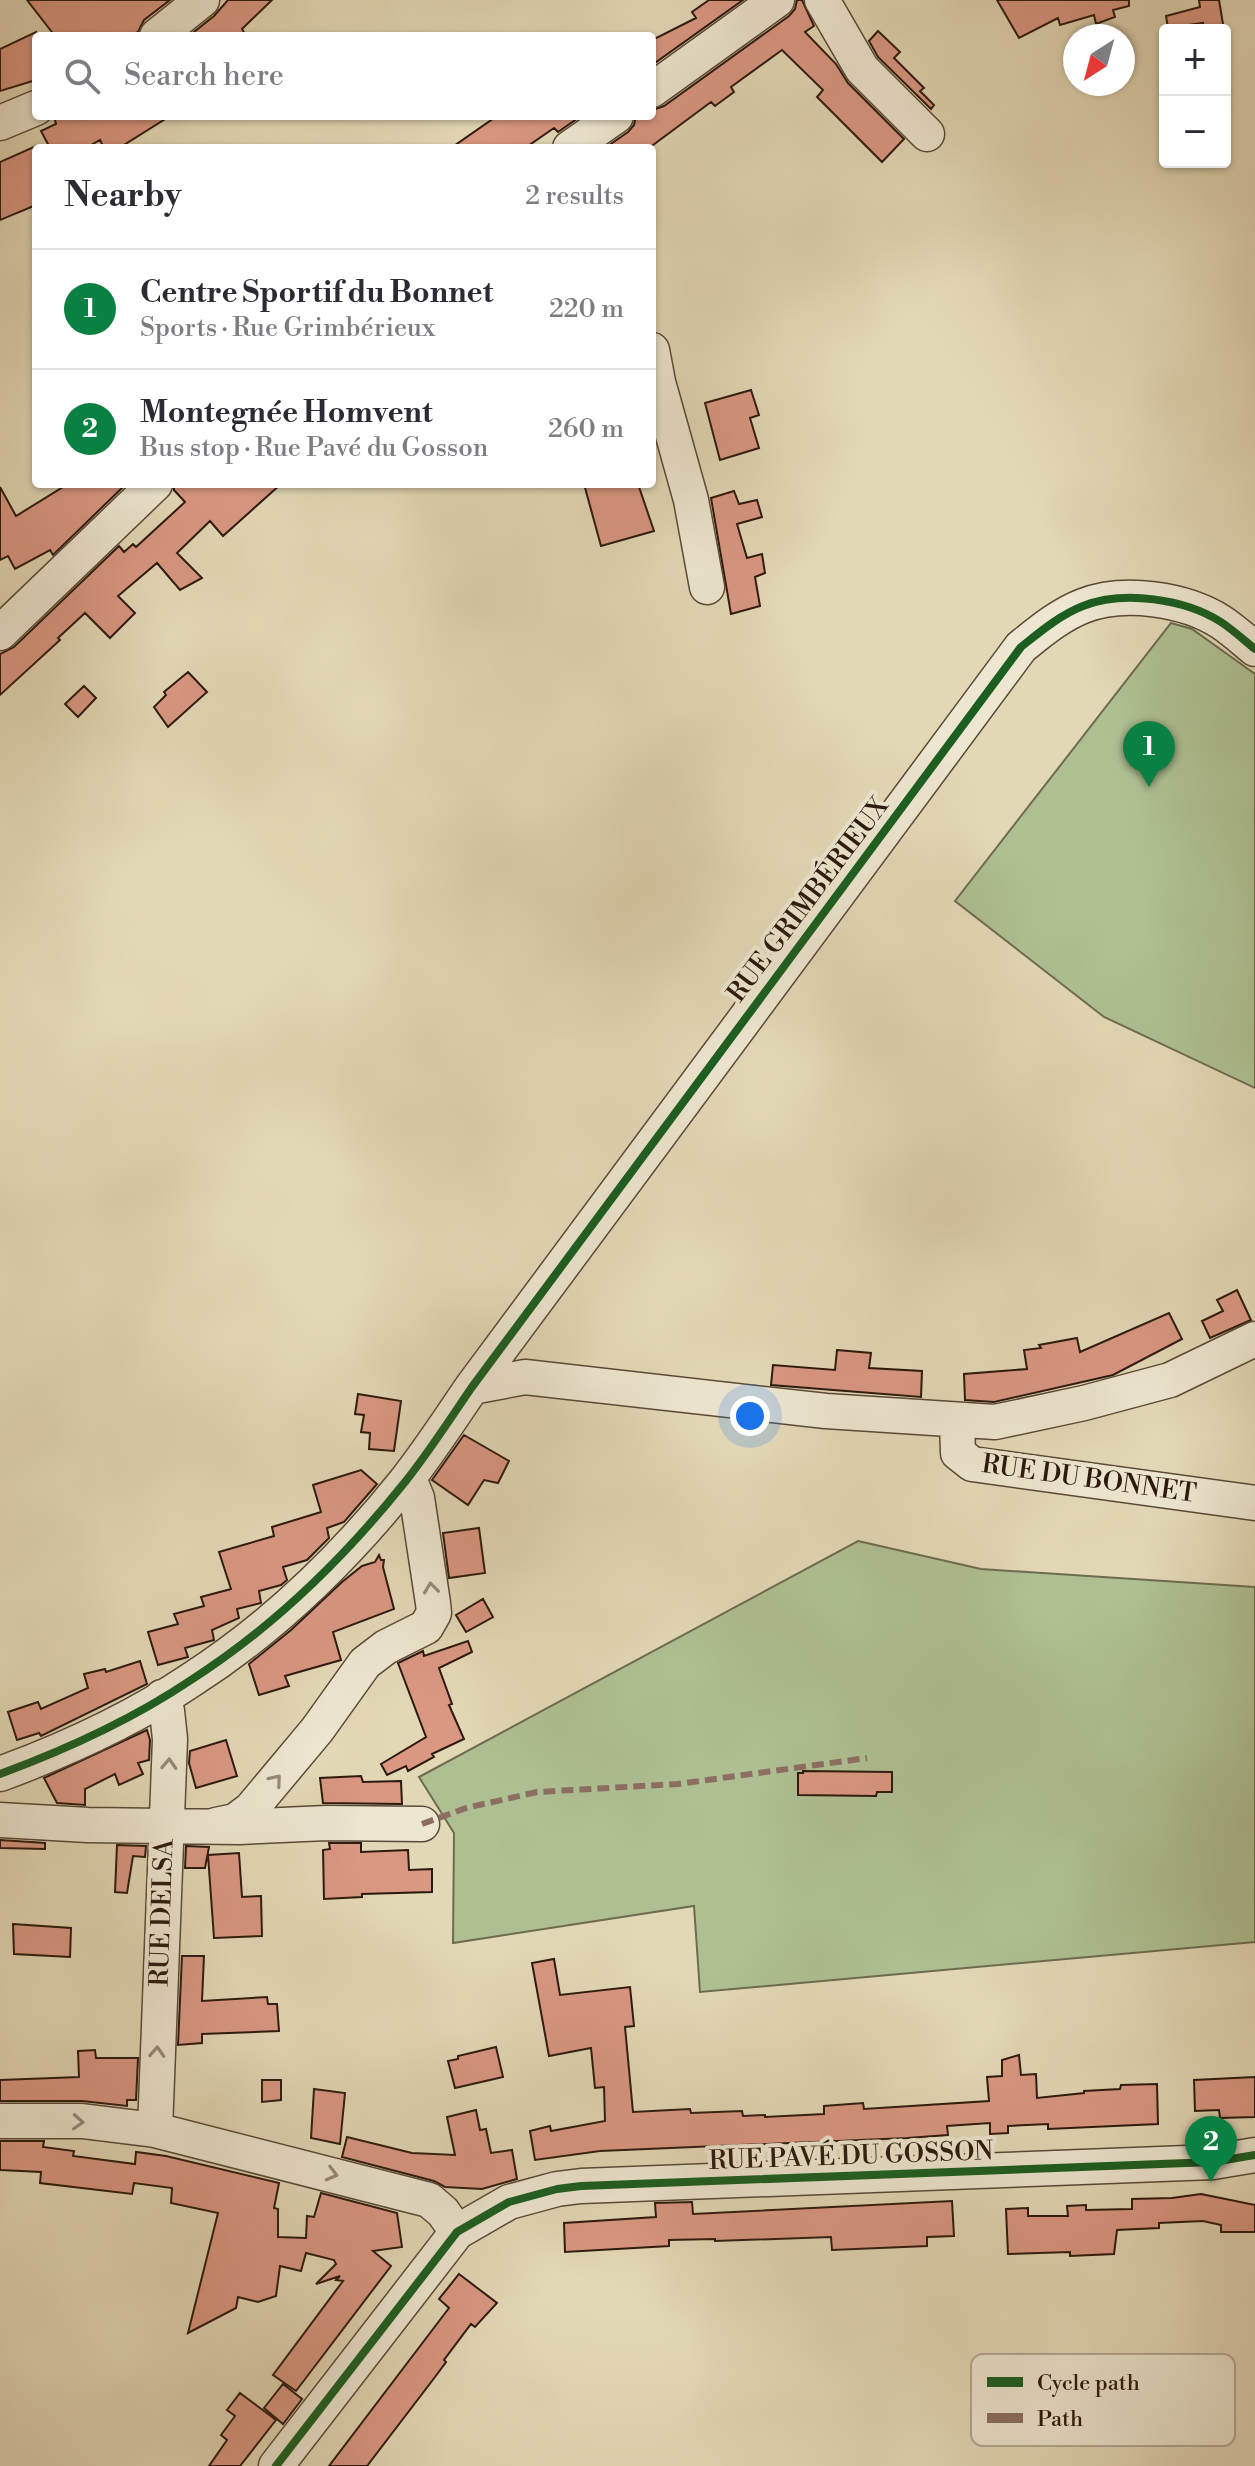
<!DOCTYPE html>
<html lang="en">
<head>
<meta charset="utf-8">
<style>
	:root { --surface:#fff; --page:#f2f2f3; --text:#2b2b33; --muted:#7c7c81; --line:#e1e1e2; --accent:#0b8043 }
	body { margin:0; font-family:"Libre Bodoni",serif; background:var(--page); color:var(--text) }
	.controls { position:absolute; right:24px; top:24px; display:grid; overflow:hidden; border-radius:8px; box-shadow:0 2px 6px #0004 }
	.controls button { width:72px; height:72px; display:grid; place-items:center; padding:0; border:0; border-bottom:2px solid var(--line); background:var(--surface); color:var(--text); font:40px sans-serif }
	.compass { position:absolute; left:1063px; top:24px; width:72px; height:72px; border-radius:50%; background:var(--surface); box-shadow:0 2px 6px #0004; rotate:216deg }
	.you { position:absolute; left:750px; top:1416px; width:28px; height:28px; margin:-20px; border:6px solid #fff; border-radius:50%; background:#1a73e8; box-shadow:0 0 0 12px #1a73e833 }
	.badge { display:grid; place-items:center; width:52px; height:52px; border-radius:50%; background:var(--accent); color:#fff; font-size:26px; font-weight:700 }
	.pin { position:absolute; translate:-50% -66px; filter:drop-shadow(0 2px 4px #0008) }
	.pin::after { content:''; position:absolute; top:42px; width:28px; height:24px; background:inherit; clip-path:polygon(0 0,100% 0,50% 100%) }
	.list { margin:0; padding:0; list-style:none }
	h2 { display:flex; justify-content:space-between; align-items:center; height:104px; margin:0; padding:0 32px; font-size:34px }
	h2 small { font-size:26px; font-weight:400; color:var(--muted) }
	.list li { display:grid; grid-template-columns:52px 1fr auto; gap:24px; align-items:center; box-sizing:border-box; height:120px; padding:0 32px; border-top:2px solid var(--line) }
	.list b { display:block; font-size:30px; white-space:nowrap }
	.list p { margin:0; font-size:26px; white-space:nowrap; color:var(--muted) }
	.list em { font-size:26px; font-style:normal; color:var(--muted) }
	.icon { flex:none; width:44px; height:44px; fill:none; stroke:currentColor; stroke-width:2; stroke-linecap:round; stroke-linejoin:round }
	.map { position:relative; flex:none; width:1255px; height:2466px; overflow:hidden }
	.search { position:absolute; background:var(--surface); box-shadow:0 2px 6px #0004; left:32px; top:32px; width:624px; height:88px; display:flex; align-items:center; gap:20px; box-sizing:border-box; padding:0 28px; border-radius:8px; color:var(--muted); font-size:30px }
	.panel { position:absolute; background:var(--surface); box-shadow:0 2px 6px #0004; left:32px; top:144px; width:624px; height:344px; border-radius:8px }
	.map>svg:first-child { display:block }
	.green { fill:#aec092; stroke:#6d6c50; stroke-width:2 }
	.building { fill:#da9782; stroke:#2c190d; stroke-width:2 }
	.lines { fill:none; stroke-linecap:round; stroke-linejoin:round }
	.minor-casing { stroke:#5a4937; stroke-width:37 }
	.minor { stroke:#ede6d0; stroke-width:34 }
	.quiet { stroke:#8d6e63; stroke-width:6; stroke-dasharray:12 6; stroke-linecap:butt }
	.cycleway-casing { stroke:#ede6d0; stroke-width:13 }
	.cycleway { stroke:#1b5e20; stroke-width:8 }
	.oneway { stroke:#968a78 }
	.labels { text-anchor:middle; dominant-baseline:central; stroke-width:8; stroke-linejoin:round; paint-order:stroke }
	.street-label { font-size:26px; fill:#2c190d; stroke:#ede6d0 }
	.key { fill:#ede6d0; stroke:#b3a896; stroke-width:2 }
	.key-label { font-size:22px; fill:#2c190d }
</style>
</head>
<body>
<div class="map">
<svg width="1255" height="2466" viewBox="0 0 1255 2466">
	<rect width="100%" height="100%" fill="#e3d8b6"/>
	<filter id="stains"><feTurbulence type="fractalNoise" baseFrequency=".0025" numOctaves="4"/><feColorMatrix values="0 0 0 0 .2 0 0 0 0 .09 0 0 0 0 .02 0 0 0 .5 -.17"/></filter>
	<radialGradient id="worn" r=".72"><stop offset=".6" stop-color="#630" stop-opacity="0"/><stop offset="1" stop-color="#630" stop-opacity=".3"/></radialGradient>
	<path class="green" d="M 1171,623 L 1192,629 L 1255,674 L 1255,1088 L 1104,1017 L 955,901 Z
		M 858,1541 L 981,1569 L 1255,1587 L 1255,1942 L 700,1992 L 694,1906 L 453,1943 L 454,1833 L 419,1777 Z"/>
	<path class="building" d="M 27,0 L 170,0 L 144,20 L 138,32 L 129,36 L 55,36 Z
		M 228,0 L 272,0 L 242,29 L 246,36 L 189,36 L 214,16 Z
		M 709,0 L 743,0 L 652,65 L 652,40 L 696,18 L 692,12 Z
		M 797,0 L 802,0 L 814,26 L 805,32 L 836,64 L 848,83 L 904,139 L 882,162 L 817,97 L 823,90 L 782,50 L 731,87 L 734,92 L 715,106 L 711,102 L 649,148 L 605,148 L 628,132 L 634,125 L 636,116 L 652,116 L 652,110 L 664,106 L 789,16 L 795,9 Z
		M 997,0 L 1129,0 L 1129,6 L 1113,10 L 1115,17 L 1096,24 L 1094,15 L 1060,25 L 1058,18 L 1019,38 Z
		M 1199,0 L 1219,0 L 1224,30 L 1204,30 L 1203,23 L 1168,28 L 1166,16 L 1200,7 Z
		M 878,31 L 900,52 L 894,58 L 924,88 L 920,91 L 934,105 L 931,109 L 878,57 L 869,41 Z
		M 36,32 L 36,80 L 0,91 L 0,49 Z
		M 54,116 L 170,116 L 119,148 L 104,148 L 100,140 L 86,148 L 50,148 L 41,131 L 56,124 Z
		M 497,116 L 581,116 L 558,132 L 554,128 L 525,148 L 451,148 Z
		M 36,146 L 36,205 L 0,220 L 0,162 Z
		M 751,390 L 759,415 L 750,418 L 759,448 L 720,460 L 705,403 Z
		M 68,484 L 126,484 L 53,555 L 50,550 L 15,569 L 8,556 L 0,560 L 0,487 L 16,516 Z
		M 174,484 L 281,484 L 223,536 L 210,521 L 177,553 L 202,578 L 180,590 L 157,563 L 118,596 L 135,613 L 110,638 L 85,613 L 58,638 L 60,640 L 0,695 L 0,654 L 14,647 L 119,546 L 124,552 L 133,544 L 136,547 L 185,502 L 174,490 Z
		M 584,484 L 638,484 L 654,531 L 601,546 Z
		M 734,491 L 739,504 L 757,500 L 762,517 L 737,524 L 747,558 L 762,554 L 765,573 L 755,577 L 760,606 L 731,614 L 711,498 Z
		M 188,672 L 207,692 L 168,727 L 154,707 L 166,695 L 164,692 Z
		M 84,686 L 96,698 L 78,717 L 65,704 Z
		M 1237,1290 L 1251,1320 L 1210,1338 L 1202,1321 L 1223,1311 L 1217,1300 Z
		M 1169,1313 L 1182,1339 L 1113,1375 L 994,1402 L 965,1400 L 964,1374 L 1027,1369 L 1024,1350 L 1041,1348 L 1039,1345 L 1077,1338 L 1080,1352 Z
		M 837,1350 L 871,1353 L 869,1368 L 922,1371 L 921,1397 L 771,1385 L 773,1365 L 835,1370 Z
		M 358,1394 L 401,1401 L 394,1451 L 369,1449 L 370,1433 L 361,1432 L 364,1415 L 355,1414 Z
		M 464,1435 L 509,1461 L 498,1483 L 484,1480 L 468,1505 L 432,1480 Z
		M 361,1470 L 377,1484 L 344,1522 L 327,1528 L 329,1538 L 307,1560 L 283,1567 L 287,1580 L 281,1585 L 259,1591 L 261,1603 L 237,1609 L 239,1618 L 212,1630 L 214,1640 L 185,1648 L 188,1657 L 158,1665 L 148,1632 L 178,1624 L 174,1614 L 204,1606 L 201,1597 L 231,1589 L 219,1552 L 274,1536 L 272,1527 L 321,1512 L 313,1485 Z
		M 479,1528 L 485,1573 L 449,1578 L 443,1533 Z
		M 379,1555 L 381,1560 L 384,1560 L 383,1567 L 394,1609 L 333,1632 L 341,1660 L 285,1676 L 289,1686 L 259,1695 L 249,1664 L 291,1630 L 342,1582 L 362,1566 L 375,1562 Z
		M 483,1599 L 493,1617 L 466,1632 L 456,1615 Z
		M 468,1641 L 472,1652 L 439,1668 L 452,1704 L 449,1705 L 464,1739 L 432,1754 L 434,1757 L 408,1771 L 406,1766 L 387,1775 L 381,1764 L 426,1737 L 398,1663 L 423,1651 L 424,1656 Z
		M 140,1661 L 147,1684 L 41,1736 L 39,1733 L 17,1740 L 8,1712 L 38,1702 L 41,1709 L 88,1688 L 84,1674 L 105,1669 L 106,1672 Z
		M 147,1730 L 150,1740 L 149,1760 L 138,1763 L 143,1774 L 119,1785 L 115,1774 L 85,1789 L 85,1805 L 57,1803 L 44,1778 Z
		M 226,1740 L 237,1776 L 196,1788 L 189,1763 L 190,1751 Z
		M 803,1771 L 892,1772 L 892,1792 L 877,1792 L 876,1796 L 798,1795 L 798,1773 L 803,1773 Z
		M 361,1776 L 363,1782 L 401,1781 L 402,1804 L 323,1803 L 320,1778 Z
		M 0,1840 L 45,1843 L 45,1849 L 0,1848 Z
		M 329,1843 L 361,1843 L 361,1852 L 408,1850 L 409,1870 L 432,1869 L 432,1892 L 362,1894 L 362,1897 L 324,1899 L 323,1850 L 330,1849 Z
		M 117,1845 L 146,1846 L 145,1857 L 133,1856 L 127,1893 L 115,1892 Z
		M 186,1846 L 209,1847 L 205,1868 L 185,1868 Z
		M 239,1853 L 242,1897 L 261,1896 L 262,1936 L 214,1938 L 208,1855 Z
		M 13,1924 L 71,1928 L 70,1957 L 14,1954 Z
		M 182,1956 L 204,1956 L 202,2001 L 267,1997 L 268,2004 L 277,2004 L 279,2031 L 202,2034 L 202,2043 L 178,2045 Z
		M 554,1959 L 560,1995 L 630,1987 L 634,2026 L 625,2027 L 633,2112 L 690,2109 L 691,2113 L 742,2111 L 743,2116 L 765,2115 L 765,2117 L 824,2114 L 824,2106 L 863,2103 L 864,2109 L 989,2101 L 987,2077 L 1002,2076 L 1002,2060 L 1019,2055 L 1021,2075 L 1036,2074 L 1037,2098 L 1084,2093 L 1084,2091 L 1120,2089 L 1121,2085 L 1157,2084 L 1158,2124 L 1048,2129 L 1048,2124 L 1008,2126 L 1008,2133 L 990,2134 L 990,2123 L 947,2126 L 948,2135 L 907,2138 L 600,2151 L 535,2160 L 530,2131 L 550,2126 L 551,2131 L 605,2121 L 604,2087 L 595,2088 L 591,2048 L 549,2056 L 532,1963 Z
		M 496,2047 L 503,2077 L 455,2088 L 448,2061 L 458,2059 L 458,2056 Z
		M 95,2050 L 96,2058 L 138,2058 L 136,2100 L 127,2100 L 127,2106 L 82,2101 L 0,2101 L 0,2080 L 79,2077 L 78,2051 Z
		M 1255,2077 L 1255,2117 L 1220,2118 L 1219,2110 L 1195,2111 L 1194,2080 Z
		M 262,2080 L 281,2080 L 281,2100 L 262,2102 Z
		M 314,2089 L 345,2093 L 340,2144 L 311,2138 Z
		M 476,2110 L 480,2130 L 486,2129 L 491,2153 L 512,2150 L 517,2179 L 482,2189 L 445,2187 L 434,2181 L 342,2157 L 347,2137 L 412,2153 L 455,2155 L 447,2117 Z
		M 0,2141 L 44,2141 L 43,2147 L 74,2151 L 73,2156 L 135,2164 L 136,2152 L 166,2156 L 279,2183 L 274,2208 L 278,2209 L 278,2237 L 306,2238 L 307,2216 L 314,2217 L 321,2193 L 397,2213 L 402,2247 L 373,2251 L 391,2266 L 296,2391 L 273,2375 L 343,2281 L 336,2280 L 340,2276 L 316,2284 L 336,2264 L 334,2260 L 306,2253 L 301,2271 L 280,2266 L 276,2296 L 258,2302 L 238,2297 L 236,2308 L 188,2333 L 218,2213 L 171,2203 L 172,2188 L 134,2183 L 132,2194 L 40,2183 L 41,2172 L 0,2170 Z
		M 1201,2194 L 1255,2205 L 1255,2232 L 1221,2232 L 1221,2225 L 1203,2221 L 1159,2223 L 1159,2228 L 1117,2230 L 1114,2254 L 1070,2256 L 1070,2252 L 1008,2254 L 1006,2209 L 1028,2208 L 1028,2216 L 1068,2216 L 1067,2206 L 1086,2205 L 1086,2210 L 1132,2209 L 1132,2199 L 1172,2198 Z
		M 952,2201 L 954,2236 L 927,2237 L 927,2246 L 832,2250 L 831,2237 L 715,2241 L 715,2239 L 669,2240 L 669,2246 L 565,2252 L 564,2223 L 656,2217 L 655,2203 L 692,2202 L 693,2214 Z
		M 459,2274 L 497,2303 L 475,2327 L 471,2324 L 444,2360 L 446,2362 L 435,2377 L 367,2466 L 329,2466 L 449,2308 L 439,2299 Z
		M 283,2384 L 302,2399 L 283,2424 L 264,2408 Z
		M 240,2393 L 276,2420 L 240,2466 L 209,2466 L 227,2440 L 221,2435 L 235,2416 L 227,2410 Z"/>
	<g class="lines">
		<defs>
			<path id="minor" d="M 822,0 L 862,69 L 927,134
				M 157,36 L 202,0
				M 652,90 L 777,0
				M 0,123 L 36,108
				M 570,148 L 616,116
				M 652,350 L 658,382 L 691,500 L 707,587
				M 0,633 L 155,484
				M 472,1387 L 525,1377 L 826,1411 L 995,1422 L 1084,1403 L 1170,1380 L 1255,1339
				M 957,1421 L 958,1453 L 972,1464 L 1255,1503
				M 0,1774 C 65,1750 133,1719 191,1680 C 272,1628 345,1557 405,1482 C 429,1452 450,1419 472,1387 L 1021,647 C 1041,631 1060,615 1083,606 C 1124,590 1185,599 1221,622 C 1233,630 1244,640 1255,649
				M 0,1820 L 88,1825 L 239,1827 L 326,1823 L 422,1824
				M 216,1825 L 235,1821 L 251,1809 L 317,1730 L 365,1663 L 386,1647 L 426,1627 L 434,1613 L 433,1603 L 417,1498 L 413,1488 L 406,1481
				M 0,2121 L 82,2121 L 155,2130 L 429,2200 L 443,2212 L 457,2232
				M 155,2130 L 170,1739 L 167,1711 L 162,1697
				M 276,2466 L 457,2232 L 509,2202 L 557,2189 L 581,2186 L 1213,2162 L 1255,2155"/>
		</defs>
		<use href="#minor" class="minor-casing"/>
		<use href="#minor" class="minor"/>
		<path class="quiet" d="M 422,1824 L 466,1808 L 537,1792 L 678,1784 L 867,1758"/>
		<defs>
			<path id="cycleway" d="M 0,1774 C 65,1750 133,1719 191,1680 C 272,1628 345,1557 405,1482 C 429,1452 450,1419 472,1387 L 1021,647 C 1041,631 1060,615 1083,606 C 1124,590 1185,599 1221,622 C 1233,630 1244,640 1255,649
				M 276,2466 L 457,2232 L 509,2202 L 557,2189 L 581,2186 L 1213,2162 L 1255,2155"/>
		</defs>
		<use href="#cycleway" class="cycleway-casing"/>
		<use href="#cycleway" class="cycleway"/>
	</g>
	<defs><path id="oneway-chevron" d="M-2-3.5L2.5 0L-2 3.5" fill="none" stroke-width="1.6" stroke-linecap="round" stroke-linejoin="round" transform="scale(2)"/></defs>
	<g class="oneway">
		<use href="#oneway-chevron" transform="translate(431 1588) rotate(-97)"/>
		<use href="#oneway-chevron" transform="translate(169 1764) rotate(-87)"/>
		<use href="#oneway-chevron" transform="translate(276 1780) rotate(-50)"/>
		<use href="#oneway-chevron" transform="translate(157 2052) rotate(-87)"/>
		<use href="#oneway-chevron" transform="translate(78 2122) rotate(3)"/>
		<use href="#oneway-chevron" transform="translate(332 2174) rotate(14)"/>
	</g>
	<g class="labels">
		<g class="street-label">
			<text transform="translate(808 900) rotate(-53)">RUE GRIMBÉRIEUX</text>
			<text transform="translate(1089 1479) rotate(8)">RUE DU BONNET</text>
			<text transform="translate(162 1913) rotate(-88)">RUE DELSA</text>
			<text transform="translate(851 2156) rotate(-2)">RUE PAVÉ DU GOSSON</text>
		</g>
	</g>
	<rect x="971" y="2354" width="264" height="92" rx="12" class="key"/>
	<rect x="987" y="2377" width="36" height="10" fill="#1b5e20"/>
	<rect x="987" y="2413" width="36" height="10" fill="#8d6e63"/>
	<g class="key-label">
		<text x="1037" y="2390">Cycle path</text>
		<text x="1037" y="2426">Path</text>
	</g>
	<rect width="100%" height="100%" filter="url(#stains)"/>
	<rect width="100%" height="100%" fill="url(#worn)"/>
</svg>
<div class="controls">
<button>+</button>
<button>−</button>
</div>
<svg class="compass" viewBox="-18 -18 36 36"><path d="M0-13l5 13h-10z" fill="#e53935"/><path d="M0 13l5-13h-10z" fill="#7c7c81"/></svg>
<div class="you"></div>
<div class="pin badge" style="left:1149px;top:787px">1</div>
<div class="pin badge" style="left:1211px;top:2182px">2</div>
<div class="search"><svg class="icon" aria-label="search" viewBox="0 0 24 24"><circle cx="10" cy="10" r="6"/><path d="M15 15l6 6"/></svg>Search here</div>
<section class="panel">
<h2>Nearby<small>2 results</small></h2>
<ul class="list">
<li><span class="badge">1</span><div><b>Centre Sportif du Bonnet</b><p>Sports · Rue Grimbérieux</p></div><em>220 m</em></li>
<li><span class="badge">2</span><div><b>Montegnée Homvent</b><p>Bus stop · Rue Pavé du Gosson</p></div><em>260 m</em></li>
</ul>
</section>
</div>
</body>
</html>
